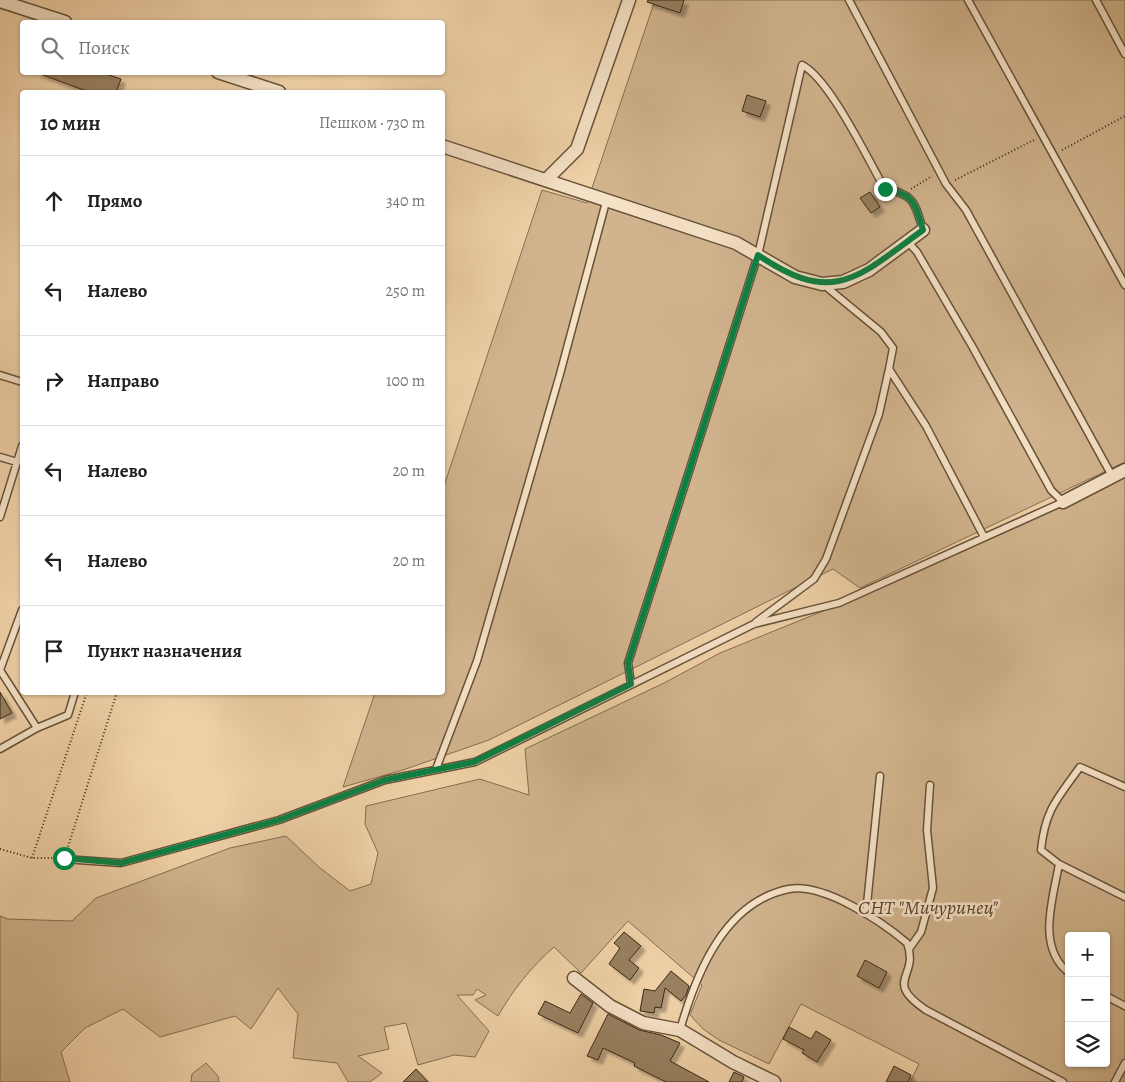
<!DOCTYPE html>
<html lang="ru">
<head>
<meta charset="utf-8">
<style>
	:root { --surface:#fff; --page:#f2f2f2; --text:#222; --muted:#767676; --line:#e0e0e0 }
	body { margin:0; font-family:Alegreya,serif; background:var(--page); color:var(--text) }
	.controls { position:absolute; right:15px; bottom:15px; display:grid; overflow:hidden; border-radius:5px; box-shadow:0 1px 4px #0004 }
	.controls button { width:45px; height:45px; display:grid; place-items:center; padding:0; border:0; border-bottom:1px solid var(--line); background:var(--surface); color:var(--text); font:25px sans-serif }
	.stop { position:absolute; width:15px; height:15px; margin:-11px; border:4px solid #0b8043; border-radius:50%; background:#fff }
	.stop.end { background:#0b8043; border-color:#fff; box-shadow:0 1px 5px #0008 }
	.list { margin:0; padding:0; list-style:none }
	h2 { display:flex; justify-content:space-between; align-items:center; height:65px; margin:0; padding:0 20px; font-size:21px }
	h2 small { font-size:16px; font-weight:400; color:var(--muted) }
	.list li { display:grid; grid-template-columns:32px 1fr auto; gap:15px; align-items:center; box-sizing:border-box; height:90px; padding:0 20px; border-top:1px solid var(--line) }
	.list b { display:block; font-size:19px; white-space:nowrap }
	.list em { font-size:16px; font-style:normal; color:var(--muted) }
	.icon { flex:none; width:28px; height:28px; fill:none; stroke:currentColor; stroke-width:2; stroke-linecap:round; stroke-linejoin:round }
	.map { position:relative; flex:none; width:1125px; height:1082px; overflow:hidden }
	.search { position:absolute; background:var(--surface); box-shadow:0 1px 4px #0004; left:20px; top:20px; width:425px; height:55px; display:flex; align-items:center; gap:12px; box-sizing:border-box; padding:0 18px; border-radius:5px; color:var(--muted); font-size:19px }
	.panel { position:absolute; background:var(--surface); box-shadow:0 1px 4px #0004; left:20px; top:90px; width:425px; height:605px; border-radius:5px }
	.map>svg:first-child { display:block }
	.green { fill:#d1b48e; stroke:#856e52; fill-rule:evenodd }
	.building { fill:#988061; stroke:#392815; filter:url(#shadow) }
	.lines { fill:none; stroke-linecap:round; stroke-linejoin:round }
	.lane-casing { stroke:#67523a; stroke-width:9 }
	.street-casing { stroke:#67523a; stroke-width:15 }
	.path { stroke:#392815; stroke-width:2; stroke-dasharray:1 2.5; stroke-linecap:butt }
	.lane { stroke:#f5e1c6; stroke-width:6 }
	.street { stroke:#f5e1c6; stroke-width:12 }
	.route { stroke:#0b8043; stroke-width:6 }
	.labels { text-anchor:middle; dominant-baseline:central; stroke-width:5; stroke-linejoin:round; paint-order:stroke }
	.park-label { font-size:20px; font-style:italic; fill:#57442d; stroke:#f5e1c6 }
</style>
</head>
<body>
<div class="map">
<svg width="1125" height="1082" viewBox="0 0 1125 1082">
	<defs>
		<filter id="shadow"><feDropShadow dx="4.5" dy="4.5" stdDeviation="1" flood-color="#0004"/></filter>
	</defs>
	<rect width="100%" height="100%" fill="#f0d1a7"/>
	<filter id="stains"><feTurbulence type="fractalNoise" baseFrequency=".004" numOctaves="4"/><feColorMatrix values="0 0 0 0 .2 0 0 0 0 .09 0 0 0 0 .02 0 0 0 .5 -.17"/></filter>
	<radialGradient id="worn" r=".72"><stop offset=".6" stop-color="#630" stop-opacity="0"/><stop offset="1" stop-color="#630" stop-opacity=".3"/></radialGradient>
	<path class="green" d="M 655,0 L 1125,0 L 1125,462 L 860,588 L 833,569 L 489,740 L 403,770 L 343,787 L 375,693 L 442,692 L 443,489 L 542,190 L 587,203 Z
		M 1125,475 L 1125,1082 L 910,1082 L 919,1064 L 801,1004 L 769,1064 L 719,1040 L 703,1029 L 690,1015 L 702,985 L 628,921 L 581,973 L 554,947 C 531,967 513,990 498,1016 L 475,1000 L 486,995 L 477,989 L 473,995 L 457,995 L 489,1031 L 475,1057 L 454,1055 L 418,1065 L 406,1023 L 384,1027 L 389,1049 L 358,1056 L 382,1073 L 370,1082 L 348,1082 L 337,1063 L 293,1058 L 298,1014 L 278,988 L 251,1029 L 235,1016 L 160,1037 L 123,1009 L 85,1028 L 61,1052 L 70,1082 L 0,1082 L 0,916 L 8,919 L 72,921 L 96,898 L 230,848 L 286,836 L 320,868 L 350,891 L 371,884 L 378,853 L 365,824 L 366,806 L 480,779 L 529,795 L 525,749 L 664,683 L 720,653 L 904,578 ZM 1069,936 L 1106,936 L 1106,1063 L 1069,1063 Z
		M 206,1063 L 218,1076 L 219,1082 L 191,1082 L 192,1074 Z"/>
	<path class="building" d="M 648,0 L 684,0 L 680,13 L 647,2 Z
		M 35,72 L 100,72 L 121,79 L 116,92 L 89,92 Z
		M 747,95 L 766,101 L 760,117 L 742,111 Z
		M 870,192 L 880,207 L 871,213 L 860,198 Z
		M 0,692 L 12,713 L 0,719 Z
		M 624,932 L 641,946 L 629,960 L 639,968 L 630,980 L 609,964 L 620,948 L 614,943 Z
		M 865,960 L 887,972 L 879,988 L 857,976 Z
		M 671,971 L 689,986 L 686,995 L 681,1001 L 665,988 L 661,1008 L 655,1007 L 654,1013 L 640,1011 L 644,989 L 655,991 Z
		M 581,994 L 593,1003 L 578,1033 L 538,1014 L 545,1001 L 570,1013 Z
		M 608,1014 L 639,1030 L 661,1035 L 680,1043 L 670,1061 L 709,1082 L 666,1082 L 634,1066 L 635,1063 L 603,1048 L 598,1060 L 587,1056 Z
		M 789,1027 L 811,1039 L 816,1031 L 831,1040 L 817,1062 L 802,1053 L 804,1050 L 783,1039 Z
		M 894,1066 L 911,1075 L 908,1082 L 886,1082 Z
		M 416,1069 L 428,1082 L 403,1082 Z
		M 734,1072 L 744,1077 L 742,1082 L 729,1082 Z"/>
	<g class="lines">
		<defs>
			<path id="lane" d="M 849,0 L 946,184 L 966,210 L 1112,476
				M 968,0 L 1125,285
				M 1096,0 L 1125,54
				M 824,285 L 881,332 L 893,348 L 889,369 L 926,426 L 984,537
				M 0,375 L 22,382
				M 0,457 L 17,462
				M 0,517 L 22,446
				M 756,622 L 814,579 L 826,559 L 879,414 L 889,369
				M 0,670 L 37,728 L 0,749
				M 0,670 L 22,610
				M 631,684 L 628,663 L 758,255 L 802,65 C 830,79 868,160 885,189 C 915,194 915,204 923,230
				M 37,728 L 68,715 L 75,692
				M 436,769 L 477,661 L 560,374 L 606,202
				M 64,859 L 121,863 L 279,820 L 385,780 L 475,762 L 754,624 L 839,603 L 1063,502 L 1051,490 L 972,346 L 917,252 L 907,241
				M 1059,864 L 1125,897
				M 866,914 L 880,776
				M 909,949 L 921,932 L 933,888 L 927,830 L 930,785
				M 1069,973 C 1036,947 1053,899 1059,864 L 1041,850 C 1045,810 1057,799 1080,767 L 1125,787
				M 1106,996 L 1125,1006
				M 680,1030 C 696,974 724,902 789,889 C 824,883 881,921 907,943 C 920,978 882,980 926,1010 L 1063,1082
				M 1115,1082 L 1125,1063"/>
			<path id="street" d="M 0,1 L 65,22
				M 218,72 L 279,92
				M 442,146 L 736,243 L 795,277 L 822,284 L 843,282 L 869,270 L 923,230
				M 546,180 L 577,149 L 629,0
				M 1063,502 L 1125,470
				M 574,978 L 610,1006 L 643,1023 L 680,1030 L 733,1062 L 774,1082"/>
		</defs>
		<use href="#lane" class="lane-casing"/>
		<use href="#street" class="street-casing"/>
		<path class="path" d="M 1062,150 L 1125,116
			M 955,180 L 1036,139
			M 911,189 L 932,176
			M 0,849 L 32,858 L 56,858
			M 67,850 L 117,692
			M 32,858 L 87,692"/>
		<use href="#lane" class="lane"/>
		<use href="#street" class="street"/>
	</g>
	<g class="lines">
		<path class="route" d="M 64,858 L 121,863 L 279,820 L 385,780 L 474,762 L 631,684 L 628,663 L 758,255 C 834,307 858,277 923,230 C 915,204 915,194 885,189"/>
	</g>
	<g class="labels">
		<g class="park-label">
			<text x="928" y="907">СНТ "Мичуринец"</text>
		</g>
	</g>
	<rect width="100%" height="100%" filter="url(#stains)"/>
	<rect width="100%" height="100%" fill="url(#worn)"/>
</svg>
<div class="controls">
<button>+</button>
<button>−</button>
<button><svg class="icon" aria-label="layers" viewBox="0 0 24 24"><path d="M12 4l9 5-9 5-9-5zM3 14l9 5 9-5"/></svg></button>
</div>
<div class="stop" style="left:64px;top:858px"></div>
<div class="stop end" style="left:885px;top:189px"></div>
<div class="search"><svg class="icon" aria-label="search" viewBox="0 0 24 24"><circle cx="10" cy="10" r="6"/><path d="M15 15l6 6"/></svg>Поиск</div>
<section class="panel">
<h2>10 мин<small>Пешком · 730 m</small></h2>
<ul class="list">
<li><svg class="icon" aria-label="ahead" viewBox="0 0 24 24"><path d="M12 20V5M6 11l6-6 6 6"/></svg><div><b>Прямо</b></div><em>340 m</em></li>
<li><svg class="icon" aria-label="left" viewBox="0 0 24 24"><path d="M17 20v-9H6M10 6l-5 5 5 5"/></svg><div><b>Налево</b></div><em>250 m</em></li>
<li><svg class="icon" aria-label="right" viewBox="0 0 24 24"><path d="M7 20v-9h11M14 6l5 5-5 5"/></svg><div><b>Направо</b></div><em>100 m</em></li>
<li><svg class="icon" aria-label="left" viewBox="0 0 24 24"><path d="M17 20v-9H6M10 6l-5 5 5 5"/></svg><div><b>Налево</b></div><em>20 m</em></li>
<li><svg class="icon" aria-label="left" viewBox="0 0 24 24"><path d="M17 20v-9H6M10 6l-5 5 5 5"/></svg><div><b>Налево</b></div><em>20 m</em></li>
<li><svg class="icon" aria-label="arrive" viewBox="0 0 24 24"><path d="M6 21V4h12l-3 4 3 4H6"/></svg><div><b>Пункт назначения</b></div></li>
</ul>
</section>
</div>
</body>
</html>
